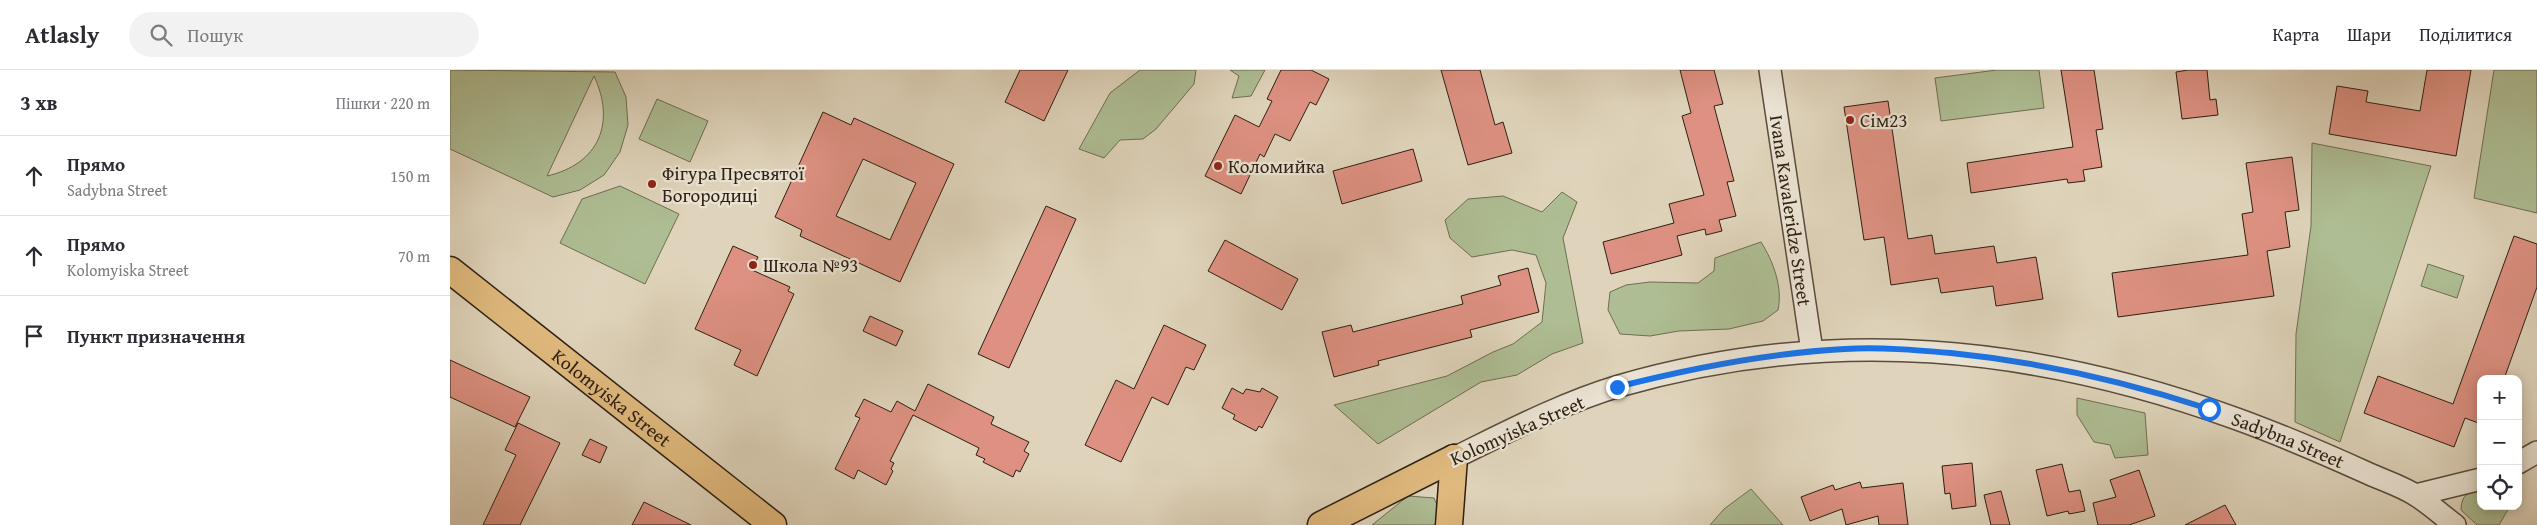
<!DOCTYPE html>
<html lang="uk">
<head>
<meta charset="utf-8">
<style>
	:root { --surface:#fff; --page:#f2f2f3; --text:#2b2b33; --muted:#7c7c81; --line:#e1e1e2 }
	body { margin:0; font-family:"Gentium Book Plus",serif; background:var(--page); color:var(--text) }
	.controls { position:absolute; right:15px; bottom:15px; display:grid; overflow:hidden; border-radius:10px; box-shadow:0 2px 12px #0003 }
	.controls button { width:45px; height:45px; display:grid; place-items:center; padding:0; border:0; border-bottom:1px solid var(--line); background:var(--surface); color:var(--text); font:25px sans-serif }
	.stop { position:absolute; width:15px; height:15px; margin:-11px; border:4px solid #1a73e8; border-radius:50%; background:#fff }
	.stop.end { background:#1a73e8; border-color:#fff; box-shadow:0 1px 5px #0008 }
	.list { margin:0; padding:0; list-style:none }
	h2 { display:flex; justify-content:space-between; align-items:center; height:65px; margin:0; padding:0 20px; font-size:21px }
	h2 small { font-size:16px; font-weight:400; color:var(--muted) }
	.list li { display:grid; grid-template-columns:32px 1fr auto; gap:15px; align-items:center; box-sizing:border-box; height:80px; padding:0 20px; border-top:1px solid var(--line) }
	.list b { display:block; font-size:19px; white-space:nowrap }
	.list p { margin:0; font-size:16px; white-space:nowrap; color:var(--muted) }
	.list em { font-size:16px; font-style:normal; color:var(--muted) }
	.icon { flex:none; width:28px; height:28px; fill:none; stroke:currentColor; stroke-width:2; stroke-linecap:round; stroke-linejoin:round }
	.map { position:relative; flex:none; width:2087px; height:455px; overflow:hidden }
	header { display:flex; align-items:center; gap:30px; box-sizing:border-box; height:70px; padding:0 25px; background:var(--surface); border-bottom:1px solid var(--line) }
	header strong { font-size:24px }
	nav { display:flex; gap:28px; margin-inline-start:auto; font-size:18px }
	.search { width:350px; height:45px; background:var(--page); display:flex; align-items:center; gap:12px; box-sizing:border-box; padding:0 18px; border-radius:28px; color:var(--muted); font-size:19px }
	main { display:flex }
	aside { flex:1; background:var(--surface) }
	.map>svg:first-child { display:block }
	.green { fill:#aebd93; stroke:#6e6e52; fill-rule:evenodd }
	.building { fill:#de9182; stroke:#2d1f11; fill-rule:evenodd }
	.lines { fill:none; stroke-linecap:round; stroke-linejoin:round }
	.minor-casing { stroke:#5a4c3c; stroke-width:24 }
	.major-casing { stroke:#2d1f11; stroke-width:29 }
	.minor { stroke:#eae3d3; stroke-width:21 }
	.major { stroke:#e0ba7e; stroke-width:26 }
	.route { stroke:#1a73e8; stroke-width:6 }
	.poi-dot { fill:#8f2418; stroke:#eae3d3; stroke-width:2 }
	.labels { text-anchor:middle; dominant-baseline:central; stroke-width:4.5; stroke-linejoin:round; paint-order:stroke }
	.poi-label { font-size:19px; fill:#2d1f11; stroke:#eae3d3; text-anchor:start }
	.street-label { font-size:19px; fill:#2d1f11; stroke:#eae3d3 }
</style>
</head>
<body>
<header>
<strong>Atlasly</strong>
<div class="search"><svg class="icon" aria-label="search" viewBox="0 0 24 24"><circle cx="10" cy="10" r="6"/><path d="M15 15l6 6"/></svg>Пошук</div>
<nav><a>Карта</a><a>Шари</a><a>Поділитися</a></nav>
</header>
<main>
<aside>
<h2>3 хв<small>Пішки · 220 m</small></h2>
<ul class="list">
<li><svg class="icon" aria-label="ahead" viewBox="0 0 24 24"><path d="M12 20V5M6 11l6-6 6 6"/></svg><div><b>Прямо</b><p>Sadybna Street</p></div><em>150 m</em></li>
<li><svg class="icon" aria-label="ahead" viewBox="0 0 24 24"><path d="M12 20V5M6 11l6-6 6 6"/></svg><div><b>Прямо</b><p>Kolomyiska Street</p></div><em>70 m</em></li>
<li><svg class="icon" aria-label="arrive" viewBox="0 0 24 24"><path d="M6 21V4h12l-3 4 3 4H6"/></svg><div><b>Пункт призначення</b></div></li>
</ul>
</aside>
<div class="map">
<svg width="2087" height="455" viewBox="0 0 2087 455">
	<rect width="100%" height="100%" fill="#dfd4bb"/>
	<filter id="stains"><feTurbulence type="fractalNoise" baseFrequency=".004" numOctaves="4"/><feColorMatrix values="0 0 0 0 .2 0 0 0 0 .09 0 0 0 0 .02 0 0 0 .5 -.17"/></filter>
	<radialGradient id="worn" r=".72"><stop offset=".6" stop-color="#630" stop-opacity="0"/><stop offset="1" stop-color="#630" stop-opacity=".3"/></radialGradient>
	<path class="green" d="M 0,0 L 165,2 L 176,27 L 178,55 L 170,82 L 154,105 L 130,120 L 103,127 L 0,79 ZM 144,6 C 166,53 149,94 97,106 Z
		M 690,0 L 746,0 L 744,14 L 706,59 L 693,69 L 670,70 L 654,88 L 629,79 L 660,23 Z
		M 780,0 L 815,0 L 801,26 L 782,28 L 789,6 Z
		M 1547,0 L 1589,0 L 1594,38 L 1491,51 L 1485,8 Z
		M 2044,0 L 2087,0 L 2087,143 L 2024,128 Z
		M 207,29 L 258,51 L 240,92 L 189,69 Z
		M 1862,73 L 1981,96 L 1890,372 L 1845,352 L 1846,264 L 1861,156 Z
		M 170,116 L 229,144 L 195,214 L 110,173 L 132,129 Z
		M 1112,122 L 1127,132 L 1113,168 L 1133,273 L 1102,284 L 1067,305 L 1031,312 L 928,374 L 884,335 L 997,306 L 1043,282 L 1063,274 L 1092,252 L 1096,213 L 1086,185 L 1062,180 L 1022,187 L 1000,168 L 995,150 L 1018,129 L 1053,126 L 1092,142 Z
		M 1311,172 C 1323,191 1333,217 1328,240 L 1313,251 L 1279,259 L 1229,261 L 1200,266 L 1170,264 L 1158,240 L 1160,222 L 1176,215 L 1200,212 L 1248,213 L 1264,201 L 1265,188 Z
		M 1978,194 L 2014,206 L 2007,228 L 1971,216 Z
		M 1627,328 L 1695,343 L 1698,385 L 1665,388 L 1660,375 L 1644,372 L 1627,345 Z
		M 1301,419 L 1333,455 L 1260,455 L 1274,439 Z
		M 2031,419 L 2031,436 L 2060,436 L 2049,455 L 2027,455 L 2011,440 C 2011,426 2018,421 2031,419 Z
		M 958,426 L 984,428 L 992,446 L 991,455 L 922,455 Z"/>
	<path class="building" d="M 570,0 L 618,0 L 594,51 L 555,32 Z
		M 831,0 L 861,0 L 879,9 L 866,35 L 860,32 L 840,71 L 825,64 L 814,87 L 810,84 L 791,124 L 755,106 L 785,45 L 809,57 L 822,31 L 817,29 Z
		M 991,0 L 1030,0 L 1045,55 L 1053,52 L 1062,83 L 1018,95 Z
		M 1230,0 L 1264,0 L 1273,34 L 1264,36 L 1284,111 L 1277,112 L 1286,146 L 1269,150 L 1272,161 L 1256,165 L 1255,159 L 1227,166 L 1232,185 L 1161,204 L 1153,172 L 1224,153 L 1219,134 L 1254,125 L 1232,46 L 1241,43 Z
		M 1611,0 L 1644,0 L 1653,59 L 1646,60 L 1652,97 L 1633,100 L 1635,111 L 1618,113 L 1617,109 L 1521,123 L 1517,93 L 1623,77 Z
		M 1738,0 L 1757,0 L 1760,30 L 1766,29 L 1768,45 L 1732,49 L 1726,2 Z
		M 1977,0 L 2021,0 L 2006,86 L 1879,64 L 1887,16 L 1918,21 L 1916,32 L 1970,41 Z
		M 1438,31 L 1458,169 L 1482,165 L 1485,184 L 1544,176 L 1547,193 L 1586,187 L 1593,229 L 1546,236 L 1543,216 L 1491,223 L 1488,208 L 1441,215 L 1434,167 L 1414,170 L 1394,37 Z
		M 373,42 L 401,55 L 404,48 L 504,94 L 450,212 L 350,166 L 352,160 L 325,147 ZM 413,89 L 466,113 L 440,170 L 386,146 Z
		M 963,79 L 972,111 L 892,134 L 883,101 Z
		M 1842,87 L 1849,140 L 1835,142 L 1840,177 L 1817,181 L 1824,226 L 1668,247 L 1662,203 L 1798,185 L 1792,144 L 1803,142 L 1796,93 Z
		M 596,136 L 626,149 L 559,298 L 528,284 Z
		M 2064,166 L 2087,174 L 2087,217 L 2054,309 L 2031,309 L 2031,354 L 2015,348 L 2004,377 L 1914,343 L 1928,306 L 2003,334 Z
		M 775,170 L 848,209 L 832,240 L 758,201 Z
		M 283,176 L 308,187 L 302,200 L 340,217 L 338,221 L 344,224 L 307,306 L 284,295 L 291,280 L 245,259 Z
		M 1078,198 L 1089,242 L 1020,260 L 1022,267 L 928,291 L 929,295 L 884,307 L 872,262 L 901,255 L 903,262 L 1013,234 L 1011,226 L 1051,215 L 1048,206 Z
		M 420,246 L 453,261 L 446,276 L 413,261 Z
		M 714,255 L 756,275 L 744,300 L 736,297 L 718,335 L 702,327 L 671,392 L 635,375 L 666,310 L 684,319 Z
		M 0,290 L 80,327 L 65,357 L 0,327 Z
		M 478,314 L 544,347 L 541,354 L 579,372 L 574,381 L 579,384 L 570,402 L 566,400 L 563,407 L 533,392 L 535,389 L 526,385 L 529,378 L 463,345 L 440,391 L 444,393 L 441,399 L 443,401 L 436,415 L 408,400 L 404,409 L 385,399 L 410,348 L 405,346 L 414,329 L 441,342 L 447,331 L 465,341 Z
		M 782,318 L 793,324 L 796,319 L 810,322 L 812,318 L 828,327 L 812,358 L 809,356 L 806,361 L 783,349 L 785,345 L 772,338 Z
		M 68,353 L 110,373 L 70,455 L 33,455 L 66,385 L 55,380 Z
		M 140,369 L 157,377 L 150,393 L 132,385 Z
		M 1522,393 L 1526,436 L 1502,439 L 1500,423 L 1495,424 L 1492,396 Z
		M 1612,394 L 1619,422 L 1630,420 L 1635,441 L 1619,444 L 1618,441 L 1597,446 L 1586,400 Z
		M 1689,400 L 1705,446 L 1679,455 L 1648,455 L 1643,433 L 1666,427 L 1660,410 Z
		M 1410,412 L 1412,418 L 1453,413 L 1458,455 L 1429,455 L 1428,446 L 1396,455 L 1392,439 L 1360,451 L 1351,427 L 1383,415 L 1385,420 Z
		M 1551,421 L 1560,455 L 1541,455 L 1534,425 Z
		M 194,432 L 241,455 L 182,455 Z
		M 1775,435 L 1786,455 L 1735,455 Z"/>
	<g class="lines">
		<defs>
			<g id="minor">
				<path id="s1" d="M 1320,0 L 1362,281"/>
				<path id="s2" d="M 1004,388 C 1057,362 1112,333 1169,316 C 1380,255 1583,275 1787,349 C 1831,365 1873,383 1915,402 C 1932,410 1952,416 1967,426 C 1981,435 1993,446 2005,455"/>
				<path d="M 2068,393 L 2087,382"/>
				<path d="M 1966,425 L 2031,409"/>
			</g>
			<g id="major">
				<path id="s3" d="M 0,200 L 323,455"/>
				<path d="M 871,455 L 1004,388"/>
				<path d="M 999,455 L 1004,388"/>
			</g>
		</defs>
		<use href="#minor" class="minor-casing"/>
		<use href="#major" class="major-casing"/>
		<use href="#minor" class="minor"/>
		<use href="#major" class="major"/>
	</g>
	<g class="lines">
		<path class="route" d="M 1167,317 C 1242,298 1317,283 1395,279 C 1430,277 1466,280 1501,283 C 1590,292 1674,311 1759,339"/>
	</g>
	<g class="poi-dot">
		<circle cx="1400" cy="50" r="5"/>
		<circle cx="768" cy="96" r="5"/>
		<circle cx="202" cy="114" r="5"/>
		<circle cx="303" cy="195" r="5"/>
	</g>
	<g class="labels">
		<g class="poi-label">
			<text x="1410" y="50">Сім23</text>
			<text x="778" y="96">Коломийка</text>
			<text x="212" y="103">Фігура Пресвятої<tspan x="212" dy="22">Богородиці</tspan></text>
			<text x="313" y="195">Школа №93</text>
		</g>
		<g class="street-label">
			<text stroke="none"><textPath href="#s1" startOffset="142">Ivana Kavaleridze Street</textPath></text>
			<text stroke="none"><textPath href="#s3" startOffset="206">Kolomyiska Street</textPath></text>
			<text transform="translate(1067 360) rotate(-24)">Kolomyiska Street</text>
			<text stroke="none"><textPath href="#s2" startOffset="865">Sadybna Street</textPath></text>
		</g>
	</g>
	<rect width="100%" height="100%" filter="url(#stains)"/>
	<rect width="100%" height="100%" fill="url(#worn)"/>
</svg>
<div class="controls">
<button>+</button>
<button>−</button>
<button><svg class="icon" aria-label="locate" viewBox="0 0 24 24"><circle cx="12" cy="12" r="6"/><path d="M12 2v4M12 18v4M2 12h4M18 12h4"/></svg></button>
</div>
<div class="stop" style="left:1759px;top:339px"></div>
<div class="stop end" style="left:1167px;top:317px"></div>
</div>
</main>
</body>
</html>
